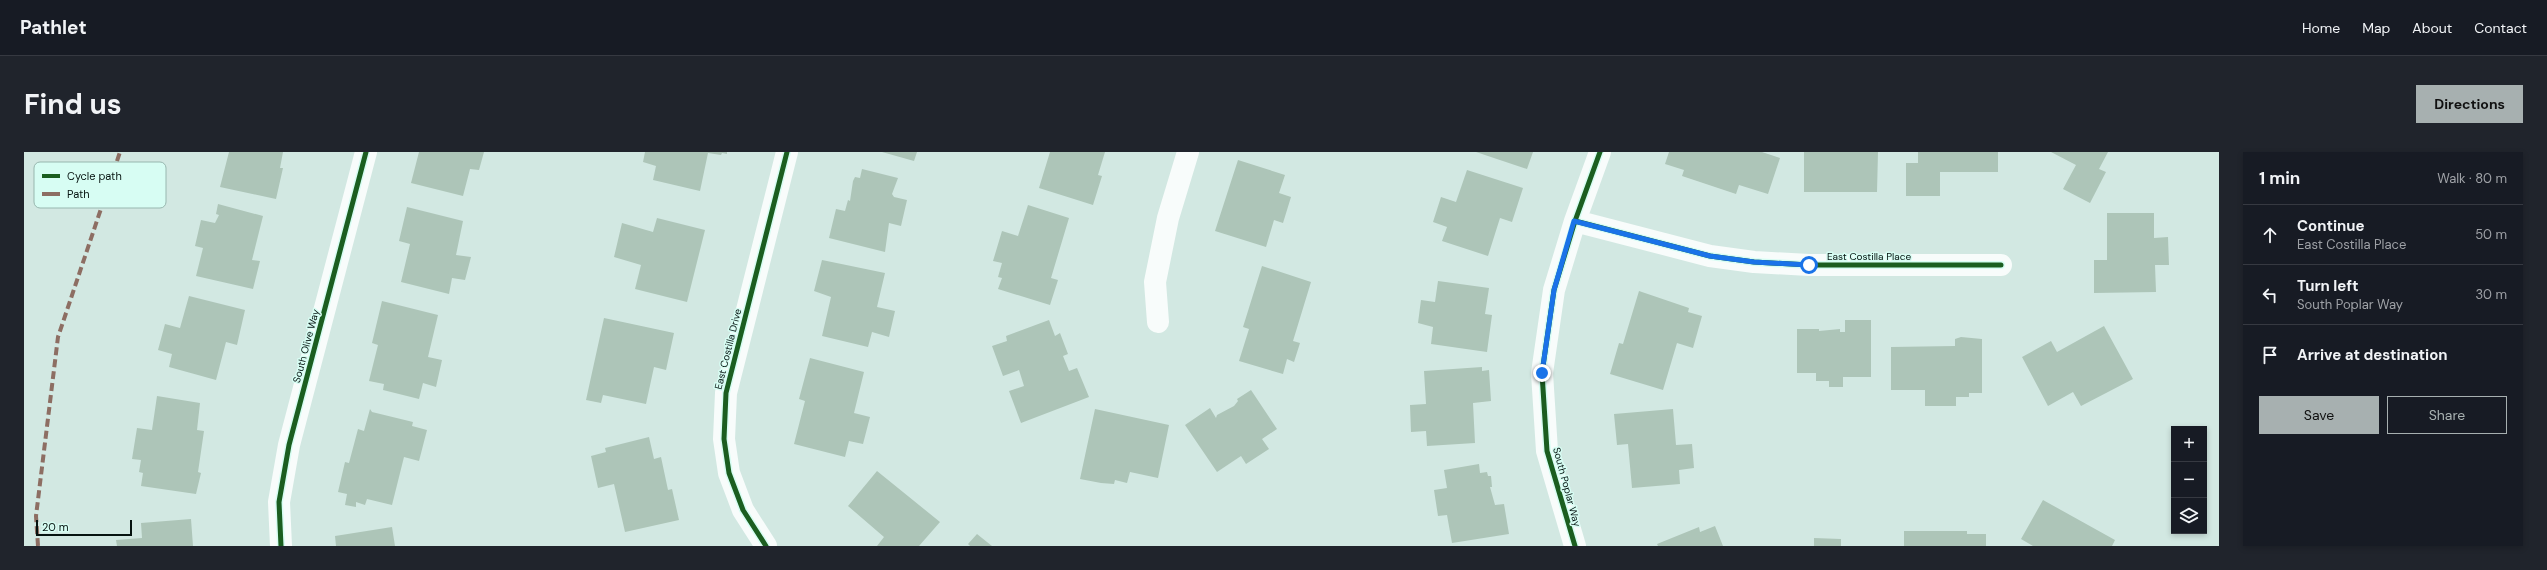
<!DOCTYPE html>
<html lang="en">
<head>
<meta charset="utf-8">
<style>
	:root { --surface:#171b24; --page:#20242c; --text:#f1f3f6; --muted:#9ea1a6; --line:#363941; --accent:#a7b0b0 }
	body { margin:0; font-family:"DM Sans",sans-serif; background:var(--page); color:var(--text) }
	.controls { position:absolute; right:12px; bottom:12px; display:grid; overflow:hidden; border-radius:0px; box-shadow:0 2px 6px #0003 }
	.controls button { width:36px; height:36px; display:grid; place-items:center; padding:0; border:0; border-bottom:1px solid var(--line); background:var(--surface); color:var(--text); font:20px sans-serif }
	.scale { position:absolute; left:12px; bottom:10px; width:96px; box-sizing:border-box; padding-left:4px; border:2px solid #061310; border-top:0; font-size:11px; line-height:14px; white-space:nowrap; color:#061310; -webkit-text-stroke:3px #d7fdf3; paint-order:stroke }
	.stop { position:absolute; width:12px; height:12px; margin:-9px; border:3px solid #1a73e8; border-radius:50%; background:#fff }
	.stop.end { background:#1a73e8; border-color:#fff; box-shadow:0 1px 4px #0008 }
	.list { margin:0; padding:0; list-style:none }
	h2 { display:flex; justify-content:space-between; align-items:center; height:52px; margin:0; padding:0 16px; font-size:17px }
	h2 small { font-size:13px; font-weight:400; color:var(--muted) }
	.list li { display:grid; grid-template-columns:26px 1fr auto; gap:12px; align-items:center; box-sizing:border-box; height:60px; padding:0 16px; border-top:1px solid var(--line) }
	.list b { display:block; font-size:15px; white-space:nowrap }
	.list p { margin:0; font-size:13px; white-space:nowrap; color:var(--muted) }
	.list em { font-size:13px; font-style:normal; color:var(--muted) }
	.actions { display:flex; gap:8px; padding:12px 16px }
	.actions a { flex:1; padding:9px 0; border:1px solid var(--accent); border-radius:0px; text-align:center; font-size:14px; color:var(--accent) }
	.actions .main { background:var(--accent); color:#111 }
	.icon { flex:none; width:22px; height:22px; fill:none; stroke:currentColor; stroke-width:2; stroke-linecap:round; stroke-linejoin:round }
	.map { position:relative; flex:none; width:2195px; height:394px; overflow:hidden; border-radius:0px }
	header { display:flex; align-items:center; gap:24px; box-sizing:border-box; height:56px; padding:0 20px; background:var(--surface); border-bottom:1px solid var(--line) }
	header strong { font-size:19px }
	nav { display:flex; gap:22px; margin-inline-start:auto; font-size:14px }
	.intro { display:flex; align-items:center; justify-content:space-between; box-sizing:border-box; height:96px; padding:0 24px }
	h1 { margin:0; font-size:28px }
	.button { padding:10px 18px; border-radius:0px; background:var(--accent); color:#111; font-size:14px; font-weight:700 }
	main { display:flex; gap:24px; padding:0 24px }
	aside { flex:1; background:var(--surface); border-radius:0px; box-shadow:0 2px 6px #0003 }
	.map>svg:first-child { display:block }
	.building { fill:#adc5b8 }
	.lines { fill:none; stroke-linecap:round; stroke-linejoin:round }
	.street { stroke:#f8fcfb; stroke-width:22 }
	.quiet { stroke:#8d6e63; stroke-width:4; stroke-dasharray:8 4; stroke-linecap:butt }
	.cycleway-casing { stroke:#d7fdf3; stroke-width:8 }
	.cycleway { stroke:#1b5e20; stroke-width:5 }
	.route { stroke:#1a73e8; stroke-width:5 }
	.labels { text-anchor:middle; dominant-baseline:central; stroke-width:3; stroke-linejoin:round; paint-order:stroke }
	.street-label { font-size:10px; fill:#061310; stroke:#d7fdf3 }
	.key { fill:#d7fdf3; stroke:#98b7af; stroke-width:1 }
	.key-label { font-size:11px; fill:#061310 }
</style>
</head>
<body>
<header>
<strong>Pathlet</strong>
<nav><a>Home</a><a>Map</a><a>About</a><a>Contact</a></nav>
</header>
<div class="intro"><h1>Find us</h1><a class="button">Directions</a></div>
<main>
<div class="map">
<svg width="2195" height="394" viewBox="0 0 2195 394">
	<rect width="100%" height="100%" fill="#d2e8e2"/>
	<path class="building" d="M 205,0 L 259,0 L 256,16 L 259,16 L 252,47 L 196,35 Z
		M 395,0 L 460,0 L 455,18 L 446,17 L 439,44 L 387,31 Z
		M 621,0 L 703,0 L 703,2 L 698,1 L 697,3 L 684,1 L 676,39 L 629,28 L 632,14 L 619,10 Z
		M 858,0 L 893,0 L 890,9 Z
		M 1026,0 L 1081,0 L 1074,23 L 1078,24 L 1069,53 L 1015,36 Z
		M 1452,0 L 1509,0 L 1503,17 Z
		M 1645,0 L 1738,0 L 1756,6 L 1744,42 L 1715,33 L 1712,42 L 1658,24 L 1660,18 L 1641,12 Z
		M 1780,0 L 1854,0 L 1853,40 L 1780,40 Z
		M 1894,0 L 1974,0 L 1974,20 L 1916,20 L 1916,44 L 1882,44 L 1882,11 L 1894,11 Z
		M 2027,0 L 2084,0 L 2075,17 L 2082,20 L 2066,51 L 2039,37 L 2052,13 Z
		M 1214,8 L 1261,23 L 1255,41 L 1267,45 L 1259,71 L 1250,68 L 1242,95 L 1191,79 Z
		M 838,17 L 874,26 L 868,42 L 870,45 L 883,48 L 877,74 L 865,71 L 861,100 L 805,86 L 812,57 L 821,59 L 824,48 L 826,49 L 829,29 L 831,25 L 836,26 Z
		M 1443,18 L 1499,36 L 1488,70 L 1476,66 L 1464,104 L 1418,89 L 1423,75 L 1409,70 L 1417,45 L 1432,50 Z
		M 194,52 L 239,64 L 228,108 L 236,109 L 229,137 L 172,124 L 179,96 L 171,94 L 177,68 L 191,71 L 195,63 L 192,62 Z
		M 1004,53 L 1045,66 L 1027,126 L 1034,128 L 1026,153 L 974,137 L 978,126 L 974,125 L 978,111 L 969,109 L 978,79 L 994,84 Z
		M 383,55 L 439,69 L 432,103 L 447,105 L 441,128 L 428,126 L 425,142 L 377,130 L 386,92 L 375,89 Z
		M 2083,61 L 2130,61 L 2130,86 L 2144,85 L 2145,113 L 2131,113 L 2132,140 L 2070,141 L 2070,108 L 2083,108 Z
		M 633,66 L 681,78 L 663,150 L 611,137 L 617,113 L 590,105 L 598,71 L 629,80 Z
		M 798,108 L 861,121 L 853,155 L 871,159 L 865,185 L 848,180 L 844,195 L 798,184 L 807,145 L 790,139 Z
		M 1238,114 L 1287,130 L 1269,189 L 1276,191 L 1270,210 L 1263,207 L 1259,222 L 1215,209 L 1225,177 L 1219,175 Z
		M 1414,129 L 1465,136 L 1461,162 L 1468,163 L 1463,200 L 1407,192 L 1409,175 L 1394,171 L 1397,148 L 1411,150 Z
		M 1615,139 L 1665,156 L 1664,160 L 1678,164 L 1669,196 L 1653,191 L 1639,238 L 1586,222 L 1595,191 L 1599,192 Z
		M 165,144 L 221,158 L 213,193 L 202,190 L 192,228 L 145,215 L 148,202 L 134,198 L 141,172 L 156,176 Z
		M 358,149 L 414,163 L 404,205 L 418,208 L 412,235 L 399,231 L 395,247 L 359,238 L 360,232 L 345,229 L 354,193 L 348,191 Z
		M 580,166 L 650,181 L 642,218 L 630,215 L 622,252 L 579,243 L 577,251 L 562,248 Z
		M 1025,168 L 1031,184 L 1036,181 L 1044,202 L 1039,204 L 1045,219 L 1053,216 L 1065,245 L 997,271 L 985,239 L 1000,234 L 995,218 L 979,224 L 968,194 L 983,189 L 982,184 Z
		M 1821,168 L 1847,168 L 1847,225 L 1819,225 L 1819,235 L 1805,235 L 1805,229 L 1792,229 L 1792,221 L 1773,221 L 1773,177 L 1795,177 L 1795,179 L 1816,177 L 1816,180 L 1821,180 Z
		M 2080,174 L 2109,227 L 2057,254 L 2049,240 L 2024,254 L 1998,205 L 2027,189 L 2033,200 Z
		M 1937,185 L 1958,187 L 1958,241 L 1945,241 L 1945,245 L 1932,245 L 1932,254 L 1901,254 L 1901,238 L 1867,238 L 1867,195 L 1931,194 L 1931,187 Z
		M 786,206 L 840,220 L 830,261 L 846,265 L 839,292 L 825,289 L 821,305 L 770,292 L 781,249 L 775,247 Z
		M 1458,215 L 1458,219 L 1465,218 L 1467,249 L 1449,251 L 1451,291 L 1403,294 L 1402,279 L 1387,280 L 1386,253 L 1402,252 L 1400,219 Z
		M 1227,238 L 1253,277 L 1238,287 L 1245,297 L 1222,312 L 1217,304 L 1193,320 L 1161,273 L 1186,256 L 1192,266 L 1193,263 L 1210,254 L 1214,249 L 1213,247 Z
		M 133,244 L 176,251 L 173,278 L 180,279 L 174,320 L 177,321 L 172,342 L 117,334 L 119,321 L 115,320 L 117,308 L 108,307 L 113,276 L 128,278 Z
		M 346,257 L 348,260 L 389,270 L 388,274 L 403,278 L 395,309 L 380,305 L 368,353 L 343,347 L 341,353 L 332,350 L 332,355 L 321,353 L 323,342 L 314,340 L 321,310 L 325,311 L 334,277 L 340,279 Z
		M 1071,257 L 1145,273 L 1134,326 L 1106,320 L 1103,331 L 1091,328 L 1090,332 L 1077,331 L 1056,327 Z
		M 1649,257 L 1652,293 L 1668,292 L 1670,316 L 1655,318 L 1656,332 L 1608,336 L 1604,292 L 1593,293 L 1590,262 Z
		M 625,285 L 630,307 L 637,305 L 644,338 L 648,337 L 655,368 L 601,380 L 590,332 L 574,336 L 567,304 L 582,300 L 581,296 Z
		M 1455,312 L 1456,321 L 1463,320 L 1464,324 L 1467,324 L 1468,335 L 1466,335 L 1471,353 L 1480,352 L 1485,382 L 1428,391 L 1423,363 L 1414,364 L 1410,338 L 1423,336 L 1420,318 Z
		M 853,319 L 916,370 L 895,394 L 853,394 L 860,385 L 824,354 Z
		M 2019,348 L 2091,388 L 2088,394 L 2009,394 L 1997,387 Z
		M 167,367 L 169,394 L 93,394 L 92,388 L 118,386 L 117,371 Z
		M 1691,374 L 1699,394 L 1634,394 L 1633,392 L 1675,375 L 1676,380 Z
		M 368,375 L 371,394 L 312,394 L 311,384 Z
		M 1880,379 L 1943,379 L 1943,382 L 1962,382 L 1962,394 L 1880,394 Z
		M 953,382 L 968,394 L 946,394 L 944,392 Z
		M 1790,386 L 1817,387 L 1817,394 L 1790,394 Z"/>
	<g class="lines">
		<path class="street" d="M 1551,69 L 1686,104 L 1730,110 L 1785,113 L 1977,113
			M 1134,170 L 1131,130 L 1144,66 L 1164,0
			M 257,394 L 255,350 L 265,293 L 342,0
			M 742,394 L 719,358 L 705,321 L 700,287 L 702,241 L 763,0
			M 1551,394 L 1523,299 L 1518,221 L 1530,138 L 1551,69 L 1576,0"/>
		<path class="quiet" d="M 14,394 L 12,364 L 34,185 L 96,0"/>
		<defs>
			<path id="cycleway" d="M 1551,69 L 1686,104 L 1730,110 L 1785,113 L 1977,113
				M 257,394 L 255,350 L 265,293 L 342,0
				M 742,394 L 719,358 L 705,321 L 700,287 L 702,241 L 763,0
				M 1551,394 L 1523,299 L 1518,221 L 1530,138 L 1551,69 L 1576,0"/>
		</defs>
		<use href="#cycleway" class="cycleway-casing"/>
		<use href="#cycleway" class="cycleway"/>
	</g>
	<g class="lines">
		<path class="route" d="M 1518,221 L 1530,138 L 1550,69 L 1686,104 L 1730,110 L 1785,113"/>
	</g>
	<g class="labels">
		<g class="street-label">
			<text x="1845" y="104">East Costilla Place</text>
			<text transform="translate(282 194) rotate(-75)">South Olive Way</text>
			<text transform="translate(704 197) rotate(-76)">East Costilla Drive</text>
			<text transform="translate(1543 335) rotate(75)">South Poplar Way</text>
		</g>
	</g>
	<rect x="10" y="10" width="132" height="46" rx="6" class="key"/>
	<rect x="18" y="22" width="18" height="4" fill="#1b5e20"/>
	<rect x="18" y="40" width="18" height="4" fill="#8d6e63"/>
	<g class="key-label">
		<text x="43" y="28">Cycle path</text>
		<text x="43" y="46">Path</text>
	</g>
</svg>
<div class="controls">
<button>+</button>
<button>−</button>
<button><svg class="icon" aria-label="layers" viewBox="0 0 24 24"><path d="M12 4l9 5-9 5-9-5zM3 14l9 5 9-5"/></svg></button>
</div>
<div class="scale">20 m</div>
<div class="stop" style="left:1785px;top:113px"></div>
<div class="stop end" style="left:1518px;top:221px"></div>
</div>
<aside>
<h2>1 min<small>Walk · 80 m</small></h2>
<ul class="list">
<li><svg class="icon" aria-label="ahead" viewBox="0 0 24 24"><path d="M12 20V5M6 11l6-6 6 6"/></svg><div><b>Continue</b><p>East Costilla Place</p></div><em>50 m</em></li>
<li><svg class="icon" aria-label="left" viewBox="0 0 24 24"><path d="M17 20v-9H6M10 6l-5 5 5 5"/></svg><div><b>Turn left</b><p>South Poplar Way</p></div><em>30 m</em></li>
<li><svg class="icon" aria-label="arrive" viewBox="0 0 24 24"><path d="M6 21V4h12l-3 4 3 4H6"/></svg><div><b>Arrive at destination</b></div></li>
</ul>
<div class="actions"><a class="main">Save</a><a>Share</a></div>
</aside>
</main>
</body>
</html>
